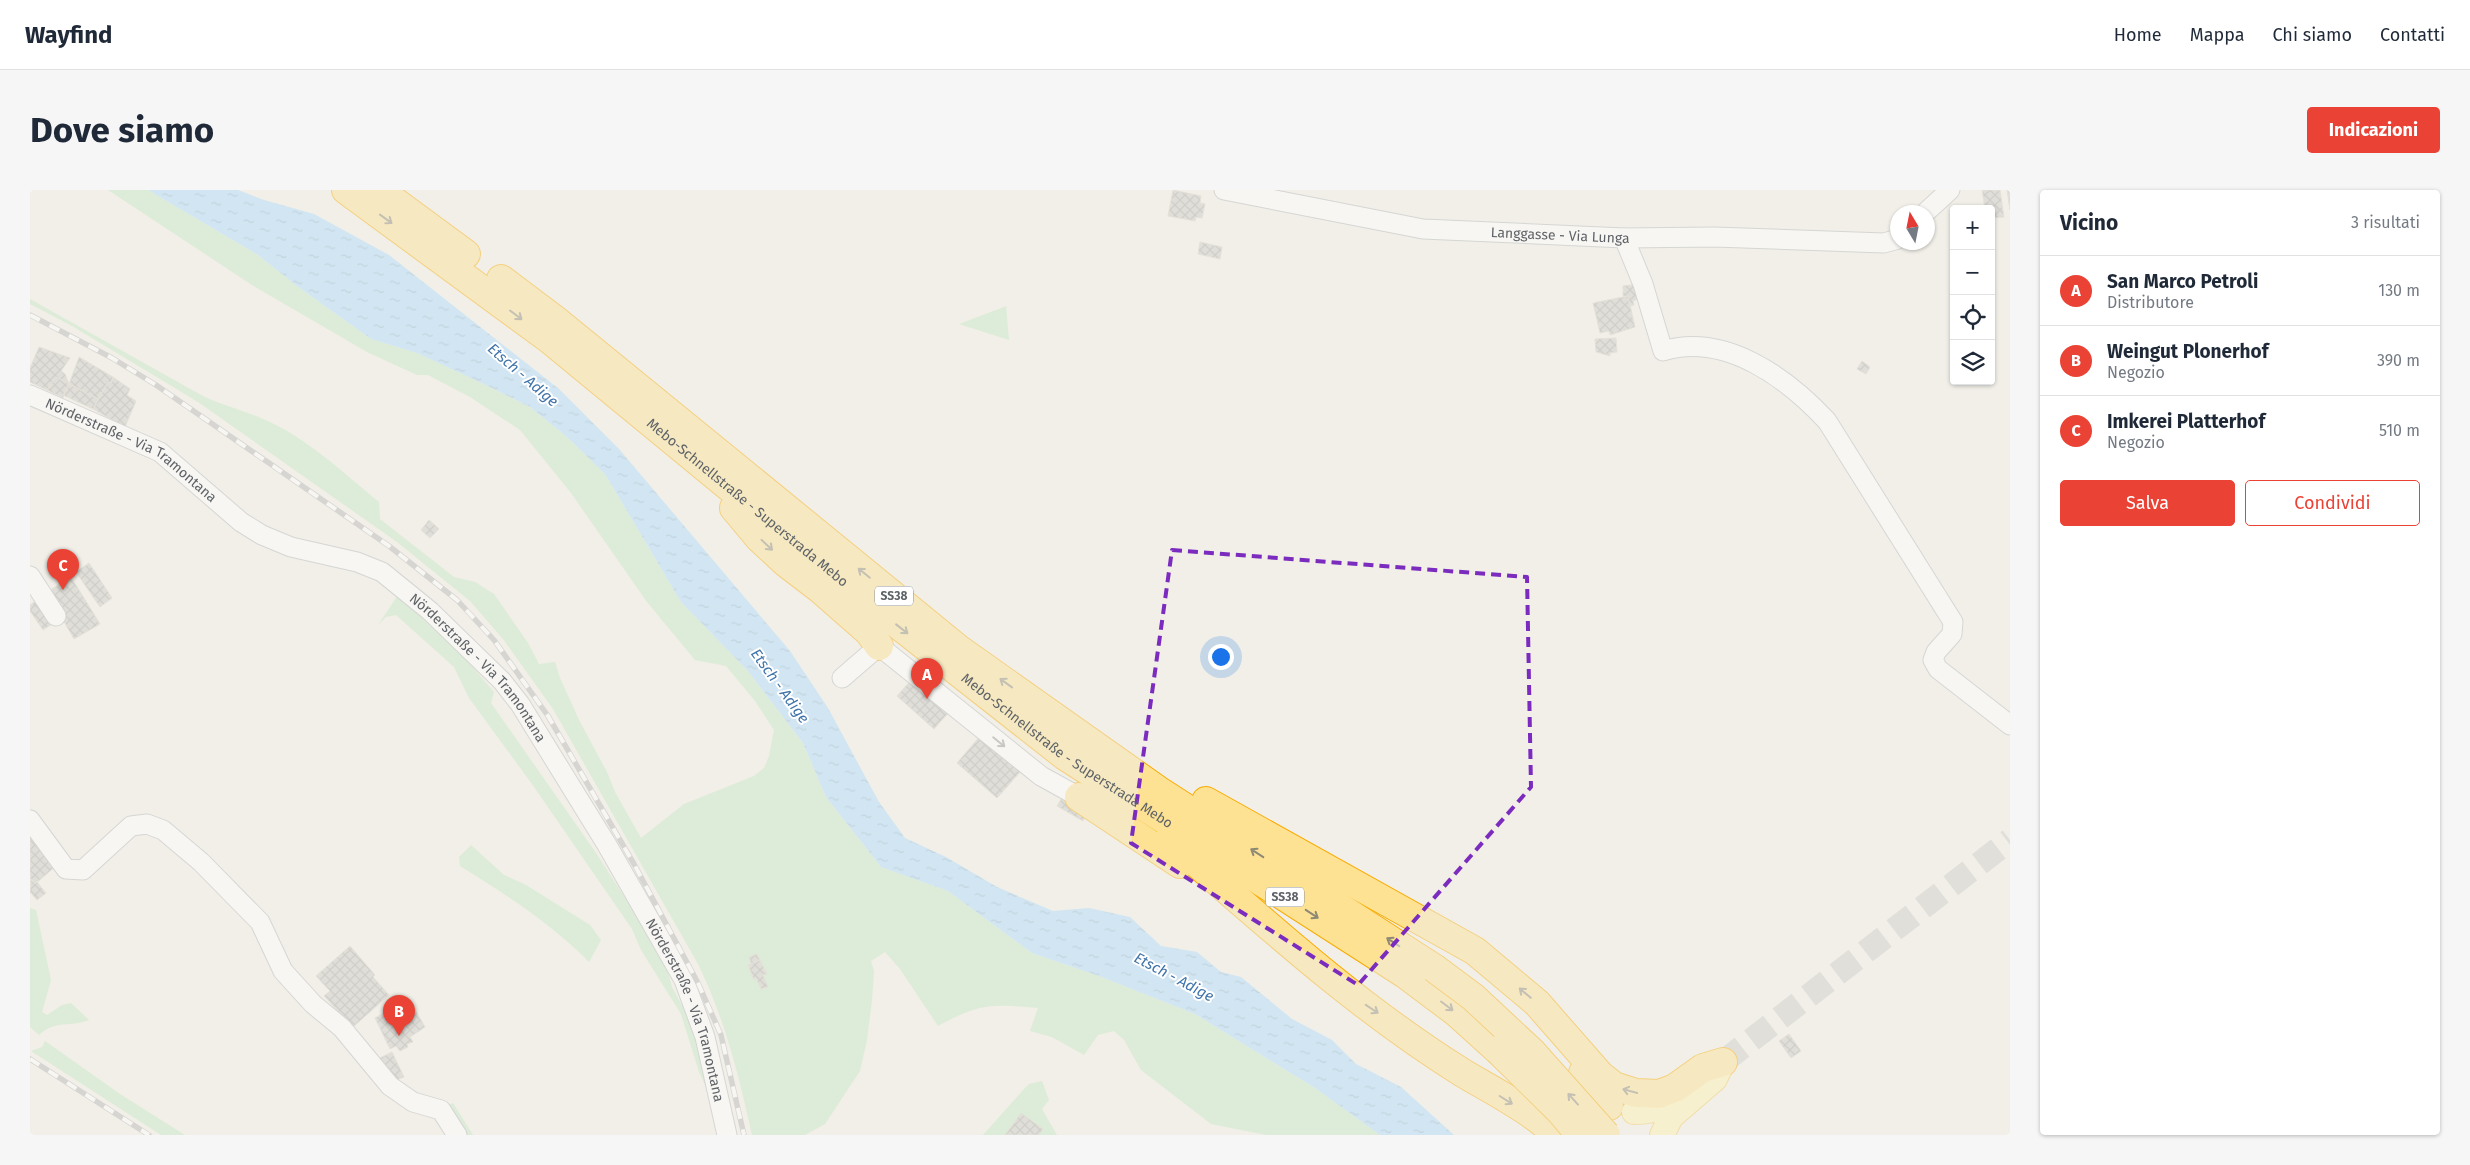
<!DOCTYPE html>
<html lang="it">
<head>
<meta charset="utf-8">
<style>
	:root { --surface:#fff; --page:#f6f6f7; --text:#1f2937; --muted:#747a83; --line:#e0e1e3; --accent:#ea4335 }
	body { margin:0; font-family:"Fira Sans",sans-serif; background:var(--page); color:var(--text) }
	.controls { position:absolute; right:15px; top:15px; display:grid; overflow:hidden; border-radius:5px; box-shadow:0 1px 4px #0004 }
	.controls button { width:45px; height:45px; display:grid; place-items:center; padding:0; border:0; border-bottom:1px solid var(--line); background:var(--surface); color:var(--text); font:25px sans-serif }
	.compass { position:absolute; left:1860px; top:15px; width:45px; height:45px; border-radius:50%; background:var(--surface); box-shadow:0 1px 4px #0004; rotate:350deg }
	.you { position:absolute; left:1190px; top:466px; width:18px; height:18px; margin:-12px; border:4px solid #fff; border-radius:50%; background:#1a73e8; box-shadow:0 0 0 8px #1a73e833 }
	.badge { display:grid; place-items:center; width:32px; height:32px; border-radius:50%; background:var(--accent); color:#fff; font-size:16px; font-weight:700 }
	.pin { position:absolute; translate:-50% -41px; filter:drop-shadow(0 1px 2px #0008) }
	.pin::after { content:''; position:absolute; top:26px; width:18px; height:15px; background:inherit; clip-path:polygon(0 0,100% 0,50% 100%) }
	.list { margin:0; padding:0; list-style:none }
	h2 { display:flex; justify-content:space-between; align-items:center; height:65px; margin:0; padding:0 20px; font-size:21px }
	h2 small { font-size:16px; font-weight:400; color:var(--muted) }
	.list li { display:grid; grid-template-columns:32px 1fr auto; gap:15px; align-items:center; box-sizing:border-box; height:70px; padding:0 20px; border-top:1px solid var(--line) }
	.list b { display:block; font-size:19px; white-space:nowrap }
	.list p { margin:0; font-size:16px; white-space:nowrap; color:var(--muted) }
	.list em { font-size:16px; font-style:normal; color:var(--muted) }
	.actions { display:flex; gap:10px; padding:15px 20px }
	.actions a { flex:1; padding:11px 0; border:1px solid var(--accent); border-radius:5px; text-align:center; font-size:18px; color:var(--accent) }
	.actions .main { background:var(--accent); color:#fff }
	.icon { flex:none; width:28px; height:28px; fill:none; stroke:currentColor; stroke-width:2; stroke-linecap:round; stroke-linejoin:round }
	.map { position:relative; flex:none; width:1980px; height:945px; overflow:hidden; border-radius:5px }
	header { display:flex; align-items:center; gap:30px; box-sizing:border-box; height:70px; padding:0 25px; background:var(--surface); border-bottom:1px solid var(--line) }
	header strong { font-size:24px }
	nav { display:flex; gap:28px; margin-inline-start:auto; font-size:18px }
	.intro { display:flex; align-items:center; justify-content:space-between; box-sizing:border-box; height:120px; padding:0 30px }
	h1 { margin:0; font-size:35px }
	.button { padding:12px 22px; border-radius:5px; background:var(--accent); color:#fff; font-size:18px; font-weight:700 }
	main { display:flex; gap:30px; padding:0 30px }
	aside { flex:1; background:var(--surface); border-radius:5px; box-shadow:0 1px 4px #0004 }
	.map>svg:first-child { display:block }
	.green { fill:#c5e8c5 }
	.water { fill:url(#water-ripples) }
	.building { fill:url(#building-cross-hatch); stroke:#d6d1c6 }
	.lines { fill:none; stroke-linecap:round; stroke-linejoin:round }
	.major-tunnel { stroke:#ccccc8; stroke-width:24; stroke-dasharray:24 12; stroke-linecap:butt }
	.minor-casing { stroke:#b5b8bc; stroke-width:21 }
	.major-casing { stroke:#f2c960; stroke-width:26 }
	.highway-casing { stroke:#f9ab00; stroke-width:30 }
	.minor { stroke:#fff; stroke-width:19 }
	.major { stroke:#fff2af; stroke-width:24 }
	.highway { stroke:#fde293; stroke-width:28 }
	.rail-casing { stroke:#b6b7b8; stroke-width:5.5 }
	.rail { stroke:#fff; stroke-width:4; stroke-dasharray:11; stroke-linecap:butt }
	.highway-bridge-casing { stroke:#f9ab00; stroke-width:30; stroke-linecap:butt }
	.highway-bridge { stroke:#fde293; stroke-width:28 }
	.oneway { stroke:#8e8975 }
	.oneway2 { stroke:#979a9d }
	.marked { fill:none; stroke:#7b2cbf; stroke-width:4; stroke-dasharray:10 6; stroke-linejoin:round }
	.labels { text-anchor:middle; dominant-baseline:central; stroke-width:4; stroke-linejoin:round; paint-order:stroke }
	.shield { fill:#fff; stroke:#8f9295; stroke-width:1 }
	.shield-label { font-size:12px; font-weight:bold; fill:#5f6368 }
	.street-label { font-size:14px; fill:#5f6368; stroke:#fff }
	.water-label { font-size:15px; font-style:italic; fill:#4174aa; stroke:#fff }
</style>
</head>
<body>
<header>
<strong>Wayfind</strong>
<nav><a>Home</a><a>Mappa</a><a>Chi siamo</a><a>Contatti</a></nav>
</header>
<div class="intro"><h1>Dove siamo</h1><a class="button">Indicazioni</a></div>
<main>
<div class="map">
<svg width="1980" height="945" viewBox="0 0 1980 945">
	<defs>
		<pattern id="water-ripples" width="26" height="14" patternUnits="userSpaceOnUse" patternTransform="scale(1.25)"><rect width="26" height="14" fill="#aadaff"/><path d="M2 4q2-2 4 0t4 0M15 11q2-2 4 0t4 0" fill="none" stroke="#8eb4d2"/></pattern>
		<pattern id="building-cross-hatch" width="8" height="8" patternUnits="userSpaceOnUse" patternTransform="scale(1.25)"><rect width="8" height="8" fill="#cccac5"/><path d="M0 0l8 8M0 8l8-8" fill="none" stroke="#a9a8a4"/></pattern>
	</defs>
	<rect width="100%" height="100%" fill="#f1efe8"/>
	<path class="green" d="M 78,0 L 118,0 L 228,65 L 267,96 L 341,149 L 387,163 L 456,195 L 500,217 L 536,246 L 575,284 L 651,412 L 718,481 L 773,553 L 796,607 L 851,677 L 918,701 L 1002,763 L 1069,786 L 1165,824 L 1285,898 L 1350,945 L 1236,945 L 1181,934 L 1111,880 L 1094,850 L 1084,841 L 1068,845 L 1054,865 L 1022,847 L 1000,841 L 1008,818 C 961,814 950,813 908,836 L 870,779 L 855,762 L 841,771 L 844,781 L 842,810 L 837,850 L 830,881 L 795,934 L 775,945 L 722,945 C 709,886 695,829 668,774 L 523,519 L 473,449 L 440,411 L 367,352 L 168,212 L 42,136 L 0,114 L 0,109 L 171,205 C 191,215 213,220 233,229 C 276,247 312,282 349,312 L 350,329 L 424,387 L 445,392 L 464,404 L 498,453 L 509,474 L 525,472 L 530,488 L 549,530 L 577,582 L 585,602 L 611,648 L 654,614 L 724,586 L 734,578 L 739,566 L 744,540 L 725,511 L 696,476 L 665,470 L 617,412 L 541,303 L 490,240 L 440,207 L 398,185 L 387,185 L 337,162 L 222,95 Z
		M 976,116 L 979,150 L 929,134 L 974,117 Z
		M 368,405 L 440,474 L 464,502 L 461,513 L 566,663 L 634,768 L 642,797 L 655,821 L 667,853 L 681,908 L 669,882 L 651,824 L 611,760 L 602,739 L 502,594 L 439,508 L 424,477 L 366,425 L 356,427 L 348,435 Z
		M 441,655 L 474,685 L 496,695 L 560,735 L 571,750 L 559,772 C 521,733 475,704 430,676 L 429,667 Z
		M 0,718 L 6,720 L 21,790 L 12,822 L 17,825 L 32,815 L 41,813 L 59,830 C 39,838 27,829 9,845 L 0,837 Z
		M 15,851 L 90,904 L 155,945 L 131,945 L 1,861 L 12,857 Z
		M 1012,891 L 1019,910 L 1012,919 L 1027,945 L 953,945 L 994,899 L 999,894 Z
		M 423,913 L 443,945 L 427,945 L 411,920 Z"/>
	<path class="water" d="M 118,0 L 208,0 L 234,10 L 284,24 L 359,65 L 529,199 L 589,259 L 760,461 L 798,518 L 849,612 L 875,648 L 916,667 L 967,697 L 1023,721 L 1059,718 L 1100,727 L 1131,756 L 1167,762 L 1191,782 L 1211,787 L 1262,829 L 1302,850 L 1326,874 L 1371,897 L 1424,945 L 1350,945 L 1285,898 L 1165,824 L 1069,786 L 1002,763 L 918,701 L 851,677 L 796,607 L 773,553 L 718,481 L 651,412 L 575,284 L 536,246 L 500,217 L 456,195 L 387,163 L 341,149 L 267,96 L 228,65 Z"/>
	<path class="building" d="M 1143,0 L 1171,6 L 1170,13 L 1175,14 L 1172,28 L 1166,27 L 1165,31 L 1138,26 Z
		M 1952,0 L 1970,0 L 1974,27 L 1961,28 L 1961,19 L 1955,19 Z
		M 1977,0 L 1980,0 L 1980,20 Z
		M 1170,52 L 1192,57 L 1190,69 L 1168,64 Z
		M 1608,94 L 1612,107 L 1603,111 L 1604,115 L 1600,116 L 1598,106 L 1593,106 L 1593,96 Z
		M 1598,106 L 1605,137 L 1580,145 L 1579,141 L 1570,143 L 1563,113 Z
		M 1586,148 L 1587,162 L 1580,163 L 1580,166 L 1566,162 L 1565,149 Z
		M 9,157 L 40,168 L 31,181 L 35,184 L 39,194 L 26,187 L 17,200 L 0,192 L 0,178 Z
		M 49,167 L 83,187 L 81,193 L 78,192 L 68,209 L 39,194 Z
		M 1832,171 L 1840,177 L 1836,184 L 1827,179 Z
		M 26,187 L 39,194 L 33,208 L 17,200 Z
		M 83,187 L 100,199 L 97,205 L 106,211 L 95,237 L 63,219 L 78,192 L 81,193 Z
		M 39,194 L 68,209 L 63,219 L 33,205 Z
		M 399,330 L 409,339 L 400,348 L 391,340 Z
		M 59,373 L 82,408 L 70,417 L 46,382 Z
		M 41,387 L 70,434 L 44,449 L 17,402 Z
		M 9,409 L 25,432 L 13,440 L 0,421 L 0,415 Z
		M 891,479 L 928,512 L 904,539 L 867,506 Z
		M 951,545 L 991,581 L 967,608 L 927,573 Z
		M 1033,606 L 1059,621 L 1053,631 L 1027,616 Z
		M 0,641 L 27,675 L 5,694 L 0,688 Z
		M 1,689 L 5,694 L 7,692 L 16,703 L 7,710 L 0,702 Z
		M 320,756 L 345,785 L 343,787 L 359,805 L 323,837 L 294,806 L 300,801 L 286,786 Z
		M 727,764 L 730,770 L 721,774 L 719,767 Z
		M 730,770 L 737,784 L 733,785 L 738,797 L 731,799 L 726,788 L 724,790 L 718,775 Z
		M 379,809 L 395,837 L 380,847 L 383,852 L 377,854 L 378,857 L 370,861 L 366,856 L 360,859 L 345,828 Z
		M 1759,844 L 1771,861 L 1761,868 L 1749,851 Z
		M 362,862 L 374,887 L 364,891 L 350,868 Z
		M 991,923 L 1013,939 L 1009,945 L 975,945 Z"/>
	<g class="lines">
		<path class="major-tunnel" d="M 1693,872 L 1980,650"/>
		<defs>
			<g id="minor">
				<path id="s1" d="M 1194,0 L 1393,39 L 1594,48 L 1684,47 L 1854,53 L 1868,49"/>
				<path d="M 1896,22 L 1920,0"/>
				<path d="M 1594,48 L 1613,94 L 1633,161 C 1695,142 1757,188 1797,231 L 1923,432 L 1922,444 L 1906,462 L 1903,470 L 1908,479 L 1980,535"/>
				<path id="s2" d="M 0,205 L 130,262 L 211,332 L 232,345 L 261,357 L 327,372 L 352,382 L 400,421 L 472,491 L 490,514 L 577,655 L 654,790 L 675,847 L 697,945"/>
				<path d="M 0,386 L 26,426"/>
				<path d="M 812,488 L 849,456 L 1011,586 L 1049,607"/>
				<path d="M 0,630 L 36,679 L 53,680 L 101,636 L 117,634 L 133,640 L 171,672 L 230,732 L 253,781 L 283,814 L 312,838 L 360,896 L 383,912 L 411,920 L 427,945"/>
			</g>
			<path id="major" d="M 1604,922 C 1633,922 1643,912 1664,895
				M 1632,945 L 1641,927 L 1685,889 L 1693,872"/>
			<g id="highway">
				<path id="s3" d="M 316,0 L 519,149 L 834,408 L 1035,566 L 1375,784 L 1427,823 L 1468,860"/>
				<path d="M 349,0 L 436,64"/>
				<path d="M 471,89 L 528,132 L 930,460 L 1128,600 L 1404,778"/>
				<path d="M 704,318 L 729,348 L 756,373 L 790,399 L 839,442 L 849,456"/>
				<path d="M 1049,607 L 1150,674"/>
				<path d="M 1176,611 L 1445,761 L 1507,813 L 1570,885 L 1584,896 L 1606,903 L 1629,904 L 1645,898 L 1673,878 L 1693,872"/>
				<path d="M 1139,649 C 1233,731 1327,817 1433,883 C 1454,896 1513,926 1524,945"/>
				<path d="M 1553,883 L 1560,897 L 1579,916"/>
			</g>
		</defs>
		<use href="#minor" class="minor-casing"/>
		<use href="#major" class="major-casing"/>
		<use href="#highway" class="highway-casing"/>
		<use href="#minor" class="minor"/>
		<use href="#major" class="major"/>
		<use href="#highway" class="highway"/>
		<defs>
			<path id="rail" d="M 0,125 L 82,168 L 126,195 L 359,356 L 427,410 L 464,450 L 518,526 L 604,674 L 668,793 L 691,845 L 714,945
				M 0,869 L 119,945"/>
		</defs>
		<use href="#rail" class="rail-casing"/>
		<use href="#rail" class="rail"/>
		<defs>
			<path id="highway-bridge" d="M 1404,778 L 1443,807 L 1502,862 L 1576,945
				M 1468,860 L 1530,921 L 1550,945"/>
		</defs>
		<use href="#highway-bridge" class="highway-bridge-casing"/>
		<use href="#highway-bridge" class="highway-bridge"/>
	</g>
	<defs><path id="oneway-shaft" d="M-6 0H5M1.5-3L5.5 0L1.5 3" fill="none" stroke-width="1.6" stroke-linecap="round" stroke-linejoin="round" transform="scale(1.25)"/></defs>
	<g class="oneway">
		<use href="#oneway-shaft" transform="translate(356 29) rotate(36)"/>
		<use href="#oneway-shaft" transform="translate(486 125) rotate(37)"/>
		<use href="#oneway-shaft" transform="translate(737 355) rotate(43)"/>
		<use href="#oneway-shaft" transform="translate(834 383) rotate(-141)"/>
		<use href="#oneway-shaft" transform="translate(872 439) rotate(38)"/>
		<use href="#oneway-shaft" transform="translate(976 493) rotate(-144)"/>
		<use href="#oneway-shaft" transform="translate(1227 663) rotate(-147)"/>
		<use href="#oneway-shaft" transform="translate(1282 724) rotate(33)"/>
		<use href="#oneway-shaft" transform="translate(1363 752) rotate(-147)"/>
		<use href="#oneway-shaft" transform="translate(1495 803) rotate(-140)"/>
		<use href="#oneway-shaft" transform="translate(1417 816) rotate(37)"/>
		<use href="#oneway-shaft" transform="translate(1342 819) rotate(34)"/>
		<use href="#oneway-shaft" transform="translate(1600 901) rotate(-165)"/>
		<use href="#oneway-shaft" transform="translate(1543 909) rotate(-132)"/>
		<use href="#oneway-shaft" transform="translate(1476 910) rotate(32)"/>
	</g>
	<use class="oneway2" href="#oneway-shaft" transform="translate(969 552) rotate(39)"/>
	<path d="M0 0H1980V945H0ZM 1142,360 L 1497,387 L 1501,597 L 1328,795 L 1101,653 Z" fill="#f1efe8" fill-opacity=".55" fill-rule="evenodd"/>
	<path class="marked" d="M 1142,360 L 1497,387 L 1501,597 L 1328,795 L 1101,653 Z"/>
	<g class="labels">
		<g class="shield">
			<rect x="845" y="396.5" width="38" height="19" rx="4"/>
			<rect x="1236" y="697.5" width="38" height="19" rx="4"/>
		</g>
		<g class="shield-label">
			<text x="864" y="406">SS38</text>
			<text x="1255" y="707">SS38</text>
		</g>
		<g class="street-label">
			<text stroke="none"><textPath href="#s1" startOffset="340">Langgasse - Via Lunga</textPath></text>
			<text stroke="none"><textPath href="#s2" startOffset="116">Nörderstraße - Via Tramontana</textPath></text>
			<text stroke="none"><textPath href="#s3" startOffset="509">Mebo-Schnellstraße - Superstrada Mebo</textPath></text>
			<text stroke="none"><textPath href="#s2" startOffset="536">Nörderstraße - Via Tramontana</textPath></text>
			<text stroke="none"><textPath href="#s3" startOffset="914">Mebo-Schnellstraße - Superstrada Mebo</textPath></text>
			<text stroke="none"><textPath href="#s2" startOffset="941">Nörderstraße - Via Tramontana</textPath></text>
		</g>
		<g class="water-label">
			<text transform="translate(493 185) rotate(41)">Etsch - Adige</text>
			<text transform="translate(750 496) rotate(54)">Etsch - Adige</text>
			<text transform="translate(1144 787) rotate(28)">Etsch - Adige</text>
		</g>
	</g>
</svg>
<div class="controls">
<button>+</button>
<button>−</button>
<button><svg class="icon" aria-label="locate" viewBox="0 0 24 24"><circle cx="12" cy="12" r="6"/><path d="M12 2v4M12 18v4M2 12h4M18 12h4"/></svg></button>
<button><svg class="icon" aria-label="layers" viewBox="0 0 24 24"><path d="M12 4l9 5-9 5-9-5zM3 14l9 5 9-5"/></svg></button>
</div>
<svg class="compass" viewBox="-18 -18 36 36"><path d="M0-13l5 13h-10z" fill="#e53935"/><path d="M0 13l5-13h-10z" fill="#747a83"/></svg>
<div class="you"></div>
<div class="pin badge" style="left:897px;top:509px">A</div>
<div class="pin badge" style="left:369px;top:846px">B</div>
<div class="pin badge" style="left:33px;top:400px">C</div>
</div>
<aside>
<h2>Vicino<small>3 risultati</small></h2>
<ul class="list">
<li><span class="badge">A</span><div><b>San Marco Petroli</b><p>Distributore</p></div><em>130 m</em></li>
<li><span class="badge">B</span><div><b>Weingut Plonerhof</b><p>Negozio</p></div><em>390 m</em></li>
<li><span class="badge">C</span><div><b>Imkerei Platterhof</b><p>Negozio</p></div><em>510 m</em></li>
</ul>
<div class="actions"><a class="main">Salva</a><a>Condividi</a></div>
</aside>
</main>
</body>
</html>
